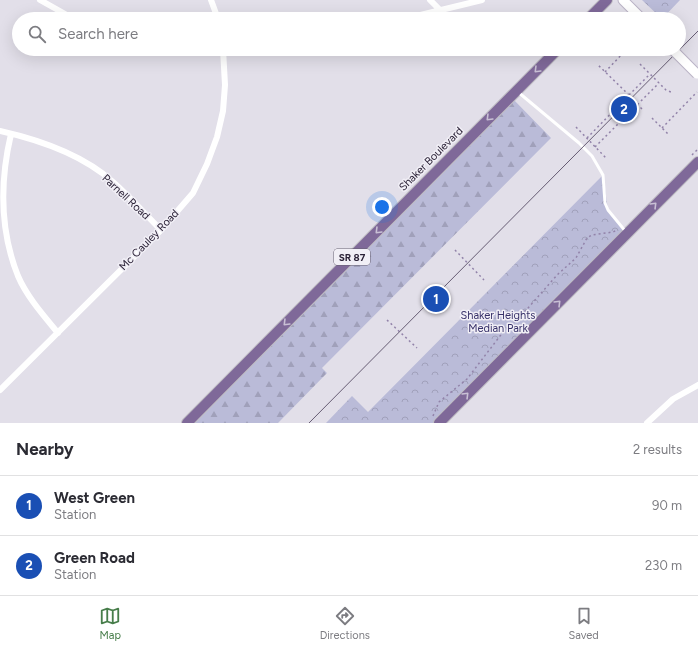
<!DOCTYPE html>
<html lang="en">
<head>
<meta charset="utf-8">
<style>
	:root { --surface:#fff; --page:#f2f2f3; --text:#2b2b33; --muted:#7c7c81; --line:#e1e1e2; --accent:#477d4a }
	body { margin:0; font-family:Figtree,sans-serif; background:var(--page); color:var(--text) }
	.you { position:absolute; left:382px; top:207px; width:14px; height:14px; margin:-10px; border:3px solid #fff; border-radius:50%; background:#1a73e8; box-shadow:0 0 0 6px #1a73e833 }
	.badge { display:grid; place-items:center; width:26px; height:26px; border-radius:50%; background:var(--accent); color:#fff; font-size:13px; font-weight:700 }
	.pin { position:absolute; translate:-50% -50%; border:2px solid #fff; box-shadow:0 1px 4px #0006 }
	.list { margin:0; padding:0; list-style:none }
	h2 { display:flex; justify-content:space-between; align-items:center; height:52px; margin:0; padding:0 16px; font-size:17px }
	h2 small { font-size:13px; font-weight:400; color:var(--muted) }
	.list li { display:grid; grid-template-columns:26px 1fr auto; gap:12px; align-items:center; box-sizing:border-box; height:60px; padding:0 16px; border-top:1px solid var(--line) }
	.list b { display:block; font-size:15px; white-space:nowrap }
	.list p { margin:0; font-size:13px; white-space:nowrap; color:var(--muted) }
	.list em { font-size:13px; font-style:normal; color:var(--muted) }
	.icon { flex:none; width:22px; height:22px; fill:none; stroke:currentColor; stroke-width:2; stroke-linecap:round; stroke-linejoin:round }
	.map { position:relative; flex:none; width:698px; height:423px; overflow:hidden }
	.search { position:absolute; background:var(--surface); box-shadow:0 4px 16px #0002; left:12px; right:12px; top:12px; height:44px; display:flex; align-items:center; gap:10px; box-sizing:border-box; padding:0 14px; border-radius:22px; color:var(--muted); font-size:15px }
	.sheet { height:172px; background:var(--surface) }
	nav { display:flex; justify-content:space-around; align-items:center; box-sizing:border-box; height:56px; border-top:1px solid var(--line); background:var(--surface); font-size:11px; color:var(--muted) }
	nav a { display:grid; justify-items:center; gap:2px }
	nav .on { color:var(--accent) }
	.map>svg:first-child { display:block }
	.forest { fill:url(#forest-firs) }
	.park { fill:url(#park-crowns) }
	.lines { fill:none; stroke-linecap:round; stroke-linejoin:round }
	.secondary-casing { stroke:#bbb4c7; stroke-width:11 }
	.primary-casing { stroke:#bfbdc3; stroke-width:12 }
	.path { stroke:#9283a9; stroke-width:1.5; stroke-dasharray:2 3; stroke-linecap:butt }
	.lane { stroke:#fff; stroke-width:3 }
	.street { stroke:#fff; stroke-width:6 }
	.secondary { stroke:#fff; stroke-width:9 }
	.primary { stroke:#7f6999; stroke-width:10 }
	.tram { stroke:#665c73; stroke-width:1 }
	.secondary-bridge-casing { stroke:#bbb4c7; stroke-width:11; stroke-linecap:butt }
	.secondary-bridge { stroke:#fff; stroke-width:9 }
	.oneway { stroke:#c9c0d5 }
	.labels { text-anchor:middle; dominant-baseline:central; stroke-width:3; stroke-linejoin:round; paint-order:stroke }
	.shield { fill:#f1eff6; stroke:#666070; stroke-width:1 }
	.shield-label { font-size:10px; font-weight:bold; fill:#2b2237 }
	.street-label { font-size:11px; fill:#2b2237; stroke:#f1eff6 }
	.park-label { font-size:11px; fill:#373169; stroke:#f1eff6 }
</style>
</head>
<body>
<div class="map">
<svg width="698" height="423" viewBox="0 0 698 423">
	<defs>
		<pattern id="forest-firs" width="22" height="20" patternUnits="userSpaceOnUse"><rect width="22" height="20" fill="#babbd8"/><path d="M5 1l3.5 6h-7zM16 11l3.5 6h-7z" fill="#a0a0ba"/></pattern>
		<pattern id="park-crowns" width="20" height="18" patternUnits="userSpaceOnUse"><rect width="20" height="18" fill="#babbd8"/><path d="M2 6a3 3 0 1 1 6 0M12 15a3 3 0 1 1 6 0" fill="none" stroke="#a0a0ba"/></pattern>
	</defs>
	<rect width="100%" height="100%" fill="#e2dfe9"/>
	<path class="forest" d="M 514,100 L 551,138 L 322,368 L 327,373 L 278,423 L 194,423 Z"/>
	<path class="park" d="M 642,0 L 680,0 L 662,19 Z
		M 603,175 L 608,210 L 627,233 L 438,423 L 326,423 L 352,396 L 368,412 Z"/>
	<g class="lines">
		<defs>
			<path id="secondary" d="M 623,0 L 642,19"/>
			<path id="primary" d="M 588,19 L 607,0
				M 187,423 L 558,49
				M 439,423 L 698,162"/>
		</defs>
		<use href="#secondary" class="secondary-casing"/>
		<use href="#primary" class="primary-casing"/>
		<path class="path" d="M 640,64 L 666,90 L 671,92
			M 605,72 L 627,49
			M 629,95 L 650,74
			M 637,104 L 644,111
			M 652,118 L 669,135
			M 576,127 L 606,158
			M 662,128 L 697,92
			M 587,138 L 629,95 L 597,64
			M 595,147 L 659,83
			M 692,155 L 698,149
			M 455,250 L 484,280
			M 387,320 L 417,348
			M 433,416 L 439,402 L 467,379 L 500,336 L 528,308 L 557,275 L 576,258 L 587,238 L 592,235 L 613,232 L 617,230"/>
		<path class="lane" d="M 518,92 L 579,143 L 592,156 L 603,175 L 605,203 L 608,210 L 626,232"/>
		<path class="street" d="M 40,0 L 74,19
			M 211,0 L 218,19
			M 430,0 L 440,10
			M 404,19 L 482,0
			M 182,49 L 223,51 L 256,49
			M 0,131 C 40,140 82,154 113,182 C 130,197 145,214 161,230
			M 11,134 C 0,181 0,231 18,276 C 27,297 44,316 58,333
			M 0,390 L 161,230 L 193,193 L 207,164 L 217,137 L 223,111 L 225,85 L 223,49
			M 647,423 L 673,399 L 698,385"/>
		<use href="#secondary" class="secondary"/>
		<use href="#primary" class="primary"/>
		<path class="tram" d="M 309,423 L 698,31"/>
		<defs>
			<path id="secondary-bridge" d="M 672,49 L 697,74"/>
		</defs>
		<use href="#secondary-bridge" class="secondary-bridge-casing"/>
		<use href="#secondary-bridge" class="secondary-bridge"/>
	</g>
	<defs><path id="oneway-chevron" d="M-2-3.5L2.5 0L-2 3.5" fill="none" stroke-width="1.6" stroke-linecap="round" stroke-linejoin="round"/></defs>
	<g class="oneway">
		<use href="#oneway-chevron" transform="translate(537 70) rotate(135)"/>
		<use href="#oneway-chevron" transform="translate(489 118) rotate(135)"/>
		<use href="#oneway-chevron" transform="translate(654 205) rotate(-45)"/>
		<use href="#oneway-chevron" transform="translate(378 231) rotate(135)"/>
		<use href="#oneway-chevron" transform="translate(558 303) rotate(-45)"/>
		<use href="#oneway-chevron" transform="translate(286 323) rotate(135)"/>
		<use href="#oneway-chevron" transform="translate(466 395) rotate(-45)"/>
	</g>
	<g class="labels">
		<rect class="shield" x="334" y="249" width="36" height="16" rx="3"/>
		<g class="shield-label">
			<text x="352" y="257">SR 87</text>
		</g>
		<g class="street-label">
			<text transform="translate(431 159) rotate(-45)">Shaker Boulevard</text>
			<text transform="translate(126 197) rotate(43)">Parnell Road</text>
			<text transform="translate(149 240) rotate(-46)">Mc Cauley Road</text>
		</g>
		<g class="park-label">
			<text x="498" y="315">Shaker Heights<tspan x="498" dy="13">Median Park</tspan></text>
		</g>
	</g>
</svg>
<div class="you"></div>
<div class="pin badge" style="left:436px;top:299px;background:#1a4fb4">1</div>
<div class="pin badge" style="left:624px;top:109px;background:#1a4fb4">2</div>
<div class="search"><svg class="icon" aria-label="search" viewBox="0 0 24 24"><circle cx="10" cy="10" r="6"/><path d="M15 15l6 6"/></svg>Search here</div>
</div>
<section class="sheet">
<h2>Nearby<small>2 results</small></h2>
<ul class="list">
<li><span class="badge" style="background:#1a4fb4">1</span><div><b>West Green</b><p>Station</p></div><em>90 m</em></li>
<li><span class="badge" style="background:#1a4fb4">2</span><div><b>Green Road</b><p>Station</p></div><em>230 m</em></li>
</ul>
</section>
<nav>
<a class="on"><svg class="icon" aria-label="map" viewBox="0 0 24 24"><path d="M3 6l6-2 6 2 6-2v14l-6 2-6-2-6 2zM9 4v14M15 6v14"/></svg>Map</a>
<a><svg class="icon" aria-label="directions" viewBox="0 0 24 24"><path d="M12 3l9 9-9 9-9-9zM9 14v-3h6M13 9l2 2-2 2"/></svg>Directions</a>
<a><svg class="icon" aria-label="saved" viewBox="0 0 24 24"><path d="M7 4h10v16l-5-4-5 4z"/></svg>Saved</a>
</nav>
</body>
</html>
